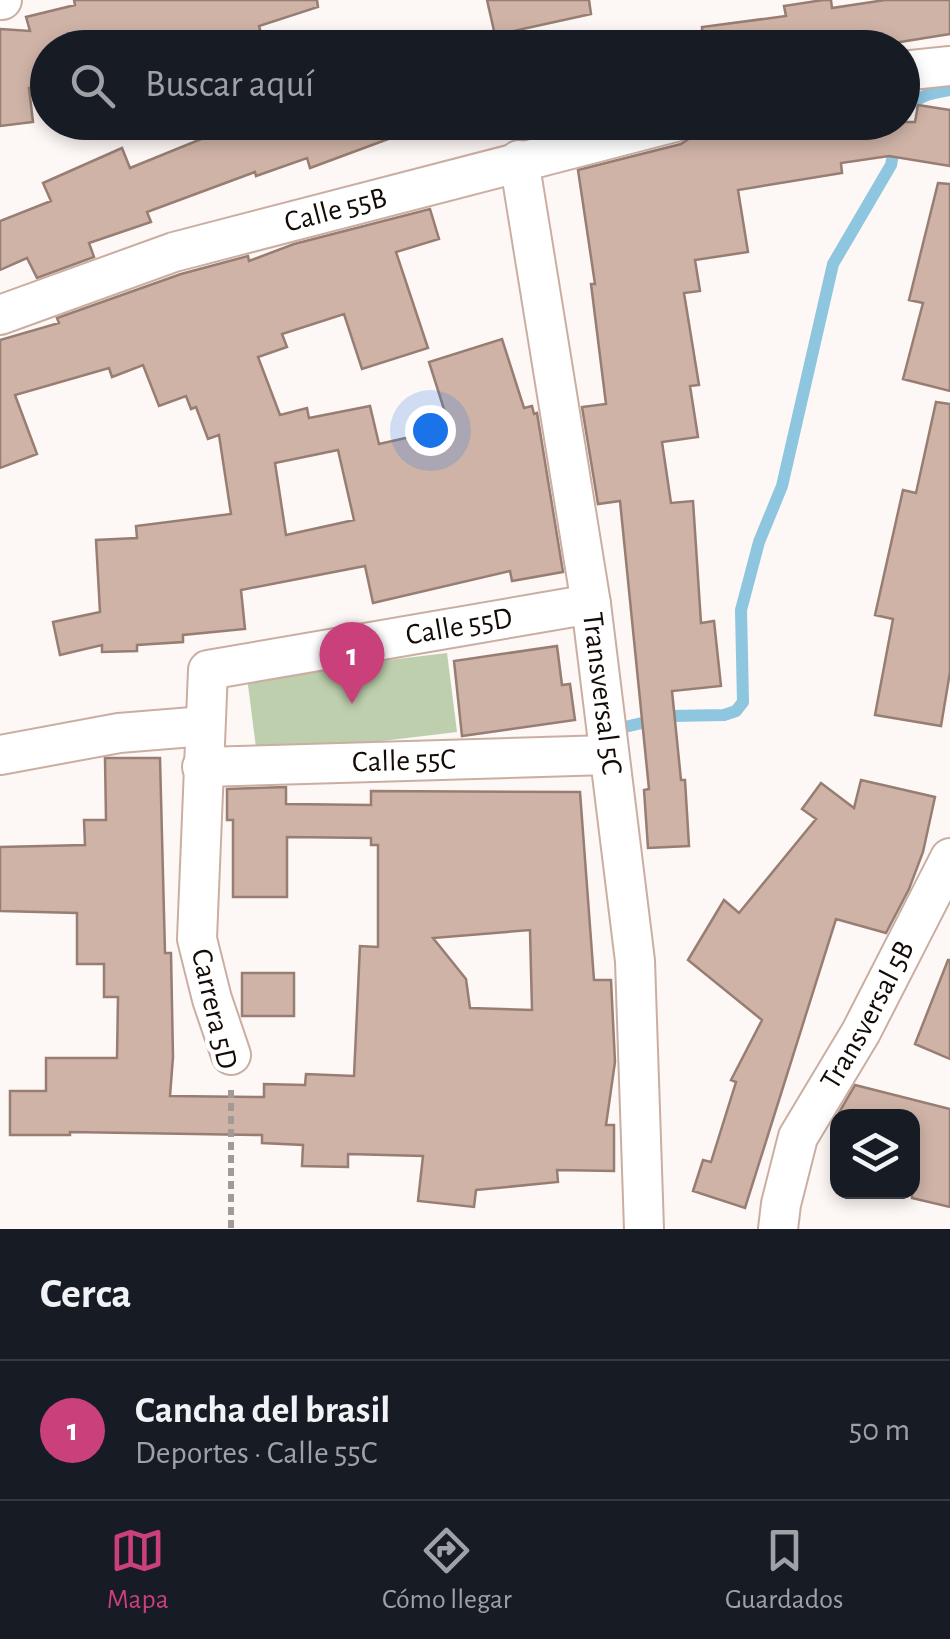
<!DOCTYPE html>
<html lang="es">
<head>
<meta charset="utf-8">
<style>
	:root { --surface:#171b24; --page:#20242c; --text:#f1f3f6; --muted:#9ea1a6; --line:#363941; --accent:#c9407b }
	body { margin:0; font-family:"Alegreya Sans",sans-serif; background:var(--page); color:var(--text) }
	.controls { position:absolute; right:30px; bottom:30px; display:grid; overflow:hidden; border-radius:20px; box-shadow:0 5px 15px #0003 }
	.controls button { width:90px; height:90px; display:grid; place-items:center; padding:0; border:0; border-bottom:2px solid var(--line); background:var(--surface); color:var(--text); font:50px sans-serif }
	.you { position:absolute; left:430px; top:430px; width:35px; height:35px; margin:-25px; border:8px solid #fff; border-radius:50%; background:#1a73e8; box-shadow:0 0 0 15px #1a73e833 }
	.badge { display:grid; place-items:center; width:65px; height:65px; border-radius:50%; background:var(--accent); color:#fff; font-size:32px; font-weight:700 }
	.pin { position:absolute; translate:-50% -82px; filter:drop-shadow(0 2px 5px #0008) }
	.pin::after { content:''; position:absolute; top:52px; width:35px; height:30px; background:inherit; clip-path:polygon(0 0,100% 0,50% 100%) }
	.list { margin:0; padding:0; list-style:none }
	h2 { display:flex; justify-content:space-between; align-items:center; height:130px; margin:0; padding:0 40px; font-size:42px }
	h2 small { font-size:32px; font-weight:400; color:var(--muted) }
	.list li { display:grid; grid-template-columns:65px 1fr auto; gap:30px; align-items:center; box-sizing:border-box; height:140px; padding:0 40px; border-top:2px solid var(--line) }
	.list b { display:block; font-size:38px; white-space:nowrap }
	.list p { margin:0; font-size:32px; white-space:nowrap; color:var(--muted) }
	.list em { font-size:32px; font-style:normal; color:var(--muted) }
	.icon { flex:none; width:55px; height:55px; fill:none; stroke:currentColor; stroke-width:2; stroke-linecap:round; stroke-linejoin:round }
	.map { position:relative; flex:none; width:950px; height:1229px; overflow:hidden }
	.search { position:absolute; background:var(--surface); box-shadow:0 5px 15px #0003; left:30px; right:30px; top:30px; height:110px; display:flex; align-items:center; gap:25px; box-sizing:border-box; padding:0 35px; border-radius:55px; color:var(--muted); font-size:38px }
	.sheet { height:270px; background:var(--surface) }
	nav { display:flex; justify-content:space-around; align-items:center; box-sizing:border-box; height:140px; border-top:2px solid var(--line); background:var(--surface); font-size:28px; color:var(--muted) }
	nav a { display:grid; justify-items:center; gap:5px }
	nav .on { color:var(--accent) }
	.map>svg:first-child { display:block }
	.green { fill:#bdcfac }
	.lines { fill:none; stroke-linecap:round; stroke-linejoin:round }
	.stream { stroke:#8ec5df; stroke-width:12 }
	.building { fill:#cfb3a7; stroke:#977d72; stroke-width:2.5; fill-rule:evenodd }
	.street-casing { stroke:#caaea2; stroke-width:42 }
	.path { stroke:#a19a97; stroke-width:6; stroke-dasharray:8 5; stroke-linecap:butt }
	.street { stroke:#fff; stroke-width:38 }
	.labels { text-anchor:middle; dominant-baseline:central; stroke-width:9; stroke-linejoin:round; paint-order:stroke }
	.street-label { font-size:30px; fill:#140b07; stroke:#fff }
</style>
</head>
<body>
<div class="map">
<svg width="950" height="1229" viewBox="0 0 950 1229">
	<rect width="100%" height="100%" fill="#fdf7f5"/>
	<path class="green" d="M 447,653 L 457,732 L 257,756 L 247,677 Z"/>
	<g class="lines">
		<path class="stream" d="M 902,116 C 912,97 930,93 950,90
			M 608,731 L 671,716 L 724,715 L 736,711 L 743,702 L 741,610 L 759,542 L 782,486 L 833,264 L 891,165 L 895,143"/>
	</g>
	<path class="building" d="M 74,0 L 317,0 L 318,7 L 259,26 L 265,48 L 48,48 L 48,84 L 29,88 L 33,122 L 0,126 L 0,29 L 30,31 L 26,17 L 75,5 Z
		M 487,0 L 589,0 L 591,14 L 495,35 Z
		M 823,0 L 831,0 L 832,8 L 885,0 L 950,0 L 950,34 L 863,48 L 703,48 L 702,27 L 786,16 L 784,6 Z
		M 918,105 L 950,110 L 950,166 L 889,156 L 841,163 L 842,173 L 738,190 L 748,252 L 695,260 L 700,291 L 684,293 L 699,385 L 690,386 L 698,437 L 662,442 L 671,503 L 693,501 L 701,623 L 714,621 L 721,686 L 672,691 L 681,780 L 685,780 L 689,846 L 648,848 L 644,790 L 649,789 L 620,501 L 598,504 L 582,407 L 606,404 L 591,284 L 595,284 L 578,170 L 681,144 L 691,137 L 697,128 L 706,126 L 734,122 L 915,122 Z
		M 243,122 L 425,122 L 426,125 L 310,168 L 307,158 L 256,176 L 255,172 L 147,212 L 151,222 L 89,243 L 94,257 L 37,278 L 27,258 L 0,270 L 0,221 L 51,201 L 43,183 L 122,148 L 130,168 Z
		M 938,183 L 950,184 L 950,391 L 903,379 L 923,303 L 909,300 Z
		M 430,209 L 439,239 L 396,252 L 428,348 L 362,369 L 344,314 L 282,334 L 287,347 L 258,357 L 280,415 L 307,408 L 309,418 L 370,406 L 379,444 L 450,428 L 429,362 L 502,339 L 524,408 L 532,406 L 534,414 L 537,413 L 563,572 L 512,581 L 510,571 L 373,603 L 365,566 L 241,590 L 245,629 L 183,635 L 183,642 L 137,645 L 137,651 L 102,652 L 102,645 L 60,655 L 53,622 L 100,612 L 96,540 L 137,538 L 136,526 L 231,514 L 219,435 L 208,439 L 196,407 L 191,409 L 186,396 L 159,406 L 143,365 L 112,377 L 109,368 L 15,395 L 37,454 L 0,468 L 0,340 L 59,323 L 57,318 L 181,274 L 248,256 L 249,261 L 294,244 ZM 338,450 L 354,520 L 286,535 L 275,463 Z
		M 936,402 L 950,404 L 950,672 L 941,726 L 875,715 L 893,619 L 875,615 L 903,490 L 916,493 Z
		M 557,646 L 562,685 L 570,684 L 575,720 L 462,736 L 454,661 Z
		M 105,758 L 160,758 L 165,953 L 171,953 L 173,1057 L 170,1096 L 264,1097 L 264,1084 L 305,1085 L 306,1074 L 354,1076 L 360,946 L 378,947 L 378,845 L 371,845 L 371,838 L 287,837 L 287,897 L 233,897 L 233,820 L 227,820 L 227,789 L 286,787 L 286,804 L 371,805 L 371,791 L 580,792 L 594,980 L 611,980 L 615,1062 L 606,1125 L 614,1125 L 614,1171 L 557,1170 L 558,1182 L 476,1190 L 474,1207 L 418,1201 L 423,1156 L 348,1154 L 348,1167 L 302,1166 L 303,1145 L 262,1143 L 262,1135 L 70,1132 L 70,1135 L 10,1135 L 10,1091 L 46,1091 L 46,1058 L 117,1058 L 118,997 L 104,997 L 104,964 L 77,964 L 77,913 L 0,911 L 0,847 L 85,845 L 84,820 L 106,820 ZM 530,930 L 532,1010 L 470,1008 L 466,979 L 433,938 Z
		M 861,780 L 935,797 L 923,852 L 909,889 L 886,933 L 836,919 L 745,1208 L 693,1191 L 703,1160 L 711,1162 L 736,1082 L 731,1080 L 762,1020 L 688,960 L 724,900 L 739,913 L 816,819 L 802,809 L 821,783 L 854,808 Z
		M 948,960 L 950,960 L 950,1059 L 915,1044 Z
		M 242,973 L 294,973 L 294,1016 L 242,1016 Z
		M 855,1085 L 950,1109 L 950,1207 L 912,1198 L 912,1116 L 837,1116 Z"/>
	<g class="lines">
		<defs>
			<g id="street">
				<path d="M 0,0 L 2,0"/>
				<path d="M 902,71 L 950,66"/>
				<path id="s1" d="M 519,160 L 591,604 L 635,961 L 644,1229"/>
				<path id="s2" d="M 0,315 L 174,252 L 675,122"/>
				<path d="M 0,755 L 119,733 L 205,726"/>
				<path id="s3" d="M 202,767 L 608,755"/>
				<path id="s4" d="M 231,1055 L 212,999 L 197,939 L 208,670 L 591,604"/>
				<path id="s5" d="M 778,1229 L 781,1204 L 798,1137 L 861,1032 L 950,858"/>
			</g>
		</defs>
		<use href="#street" class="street-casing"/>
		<path class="path" d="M 231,1090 L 231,1229"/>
		<use href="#street" class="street"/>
	</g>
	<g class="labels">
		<g class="street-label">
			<text stroke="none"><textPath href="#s2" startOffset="352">Calle 55B</textPath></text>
			<text stroke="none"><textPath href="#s4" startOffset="645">Calle 55D</textPath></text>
			<text stroke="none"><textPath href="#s1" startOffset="540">Transversal 5C</textPath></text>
			<text stroke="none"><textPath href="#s3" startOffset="202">Calle 55C</textPath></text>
			<text transform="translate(214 1009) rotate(77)">Carrera 5D</text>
			<text stroke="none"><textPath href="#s5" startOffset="235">Transversal 5B</textPath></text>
		</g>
	</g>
</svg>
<div class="controls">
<button><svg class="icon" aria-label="layers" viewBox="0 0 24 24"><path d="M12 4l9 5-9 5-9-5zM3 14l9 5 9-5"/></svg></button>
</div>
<div class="you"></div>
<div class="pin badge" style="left:352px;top:704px">1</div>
<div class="search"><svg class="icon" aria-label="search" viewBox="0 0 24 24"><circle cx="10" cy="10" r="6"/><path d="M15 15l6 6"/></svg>Buscar aquí</div>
</div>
<section class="sheet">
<h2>Cerca<small></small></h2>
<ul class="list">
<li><span class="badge">1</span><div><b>Cancha del brasil</b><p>Deportes · Calle 55C</p></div><em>50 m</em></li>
</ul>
</section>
<nav>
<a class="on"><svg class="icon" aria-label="map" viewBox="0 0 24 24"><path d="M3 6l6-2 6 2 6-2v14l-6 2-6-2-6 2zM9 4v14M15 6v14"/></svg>Mapa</a>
<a><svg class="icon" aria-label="directions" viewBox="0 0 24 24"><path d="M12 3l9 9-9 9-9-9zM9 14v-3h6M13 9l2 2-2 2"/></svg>Cómo llegar</a>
<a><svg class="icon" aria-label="saved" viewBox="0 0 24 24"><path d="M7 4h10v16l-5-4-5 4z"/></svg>Guardados</a>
</nav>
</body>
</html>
